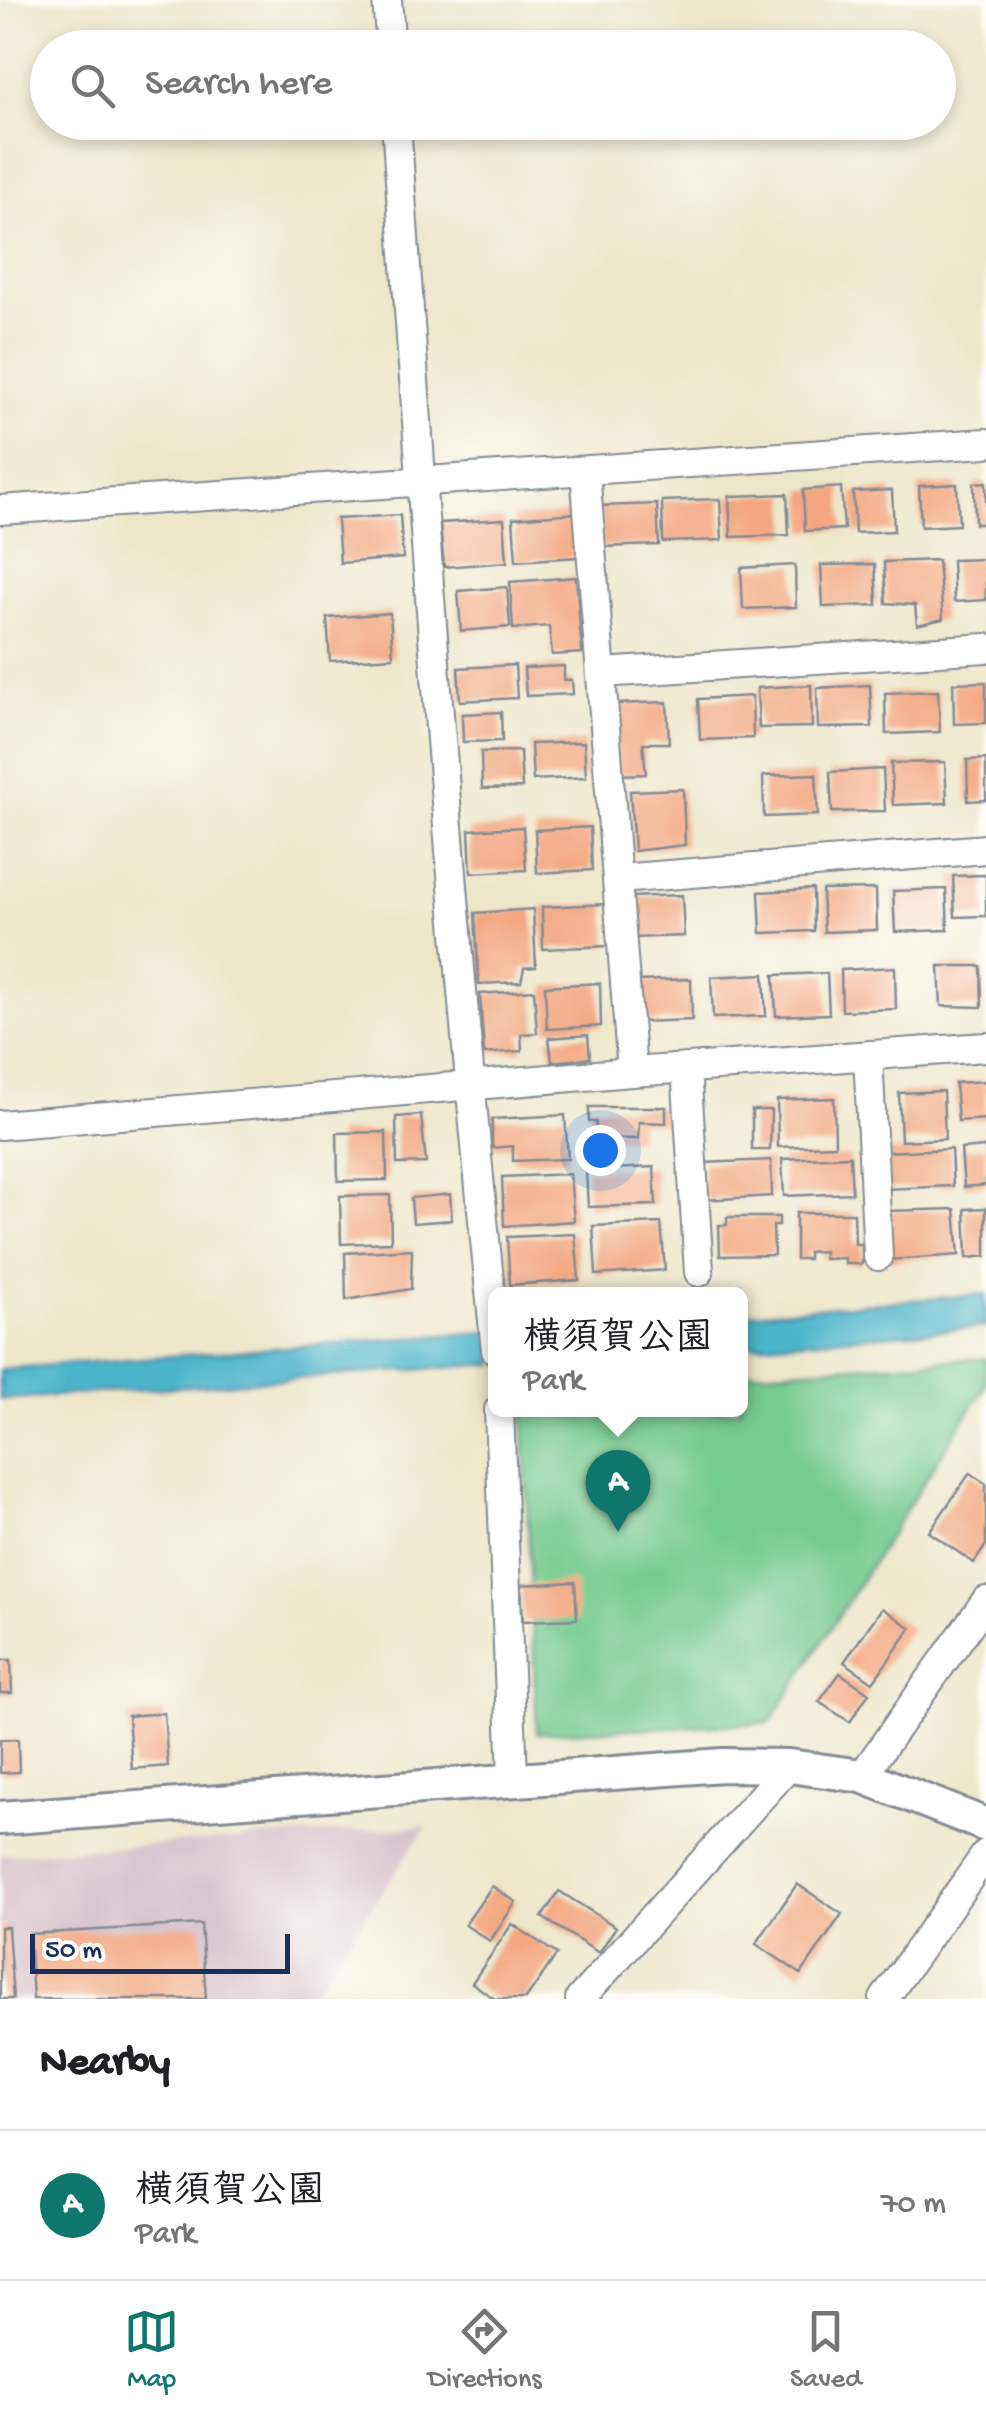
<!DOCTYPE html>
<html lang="en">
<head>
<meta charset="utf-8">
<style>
	:root { --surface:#fff; --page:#f2f2f2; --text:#202124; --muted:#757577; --line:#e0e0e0; --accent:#0f766e }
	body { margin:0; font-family:"Gochi Hand","Klee One",sans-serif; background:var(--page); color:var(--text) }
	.scale { position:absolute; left:30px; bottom:25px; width:260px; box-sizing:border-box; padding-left:10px; border:5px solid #1b2f5e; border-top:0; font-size:28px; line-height:35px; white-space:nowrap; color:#1b2f5e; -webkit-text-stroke:8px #fdfcf7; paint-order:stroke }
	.you { position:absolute; left:600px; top:1150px; width:35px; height:35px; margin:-25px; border:8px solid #fff; border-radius:50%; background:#1a73e8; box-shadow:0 0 0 15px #1a73e833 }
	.badge { display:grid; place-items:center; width:65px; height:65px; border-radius:50%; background:var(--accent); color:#fff; font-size:32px; font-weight:700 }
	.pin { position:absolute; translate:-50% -82px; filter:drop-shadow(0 2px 5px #0008) }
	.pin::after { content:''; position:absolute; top:52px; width:35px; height:30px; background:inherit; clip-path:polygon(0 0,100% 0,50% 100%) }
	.popup { position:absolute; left:488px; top:1287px; width:260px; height:130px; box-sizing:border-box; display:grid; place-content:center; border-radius:15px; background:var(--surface); filter:drop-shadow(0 2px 8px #0005); font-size:32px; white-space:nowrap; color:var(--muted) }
	.popup b { font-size:38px; color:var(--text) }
	.popup::after { content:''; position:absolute; left:50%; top:100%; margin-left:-20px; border:20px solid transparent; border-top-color:var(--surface) }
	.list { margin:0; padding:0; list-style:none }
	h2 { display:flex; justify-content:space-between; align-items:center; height:130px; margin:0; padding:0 40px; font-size:42px }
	h2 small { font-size:32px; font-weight:400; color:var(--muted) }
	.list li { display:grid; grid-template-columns:65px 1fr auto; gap:30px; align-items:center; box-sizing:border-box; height:150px; padding:0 40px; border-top:2px solid var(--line) }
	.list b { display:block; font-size:38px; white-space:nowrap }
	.list p { margin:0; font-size:32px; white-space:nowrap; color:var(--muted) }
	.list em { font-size:32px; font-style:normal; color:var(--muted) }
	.icon { flex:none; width:55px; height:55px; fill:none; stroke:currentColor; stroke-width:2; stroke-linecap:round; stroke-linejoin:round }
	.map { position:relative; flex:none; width:986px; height:1999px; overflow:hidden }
	.search { position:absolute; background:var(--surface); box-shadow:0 5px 15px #0003; left:30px; right:30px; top:30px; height:110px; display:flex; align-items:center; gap:25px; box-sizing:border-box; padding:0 35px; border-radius:55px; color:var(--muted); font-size:38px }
	.sheet { height:280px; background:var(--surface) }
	nav { display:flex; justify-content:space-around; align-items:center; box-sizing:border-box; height:140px; border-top:2px solid var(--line); background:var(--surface); font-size:28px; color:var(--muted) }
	nav a { display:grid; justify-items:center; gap:5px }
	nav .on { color:var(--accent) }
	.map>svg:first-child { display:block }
	.industrial { fill:#d2bdc8 }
	.green { fill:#76cb8f; stroke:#487d76; stroke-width:2.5 }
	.water { fill:#4db5cb; stroke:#347294; stroke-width:2.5 }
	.building { fill:#f3a67f }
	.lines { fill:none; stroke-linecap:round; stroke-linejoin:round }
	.minor-casing { stroke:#848b94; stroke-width:32 }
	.tertiary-casing { stroke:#848b94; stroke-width:38 }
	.minor { stroke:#fff; stroke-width:28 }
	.tertiary { stroke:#fff; stroke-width:32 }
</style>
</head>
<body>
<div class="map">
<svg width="986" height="1999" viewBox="0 0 986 1999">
	<rect width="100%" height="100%" fill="#fdfcf7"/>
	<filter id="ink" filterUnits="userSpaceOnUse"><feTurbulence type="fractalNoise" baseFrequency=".01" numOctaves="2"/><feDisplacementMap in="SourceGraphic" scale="20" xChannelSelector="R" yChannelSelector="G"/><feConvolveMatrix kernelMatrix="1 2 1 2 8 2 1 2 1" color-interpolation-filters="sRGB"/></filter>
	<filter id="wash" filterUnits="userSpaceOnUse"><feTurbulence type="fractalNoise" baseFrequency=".0048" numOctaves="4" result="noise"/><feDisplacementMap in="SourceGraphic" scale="40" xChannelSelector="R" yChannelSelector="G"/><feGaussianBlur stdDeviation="2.25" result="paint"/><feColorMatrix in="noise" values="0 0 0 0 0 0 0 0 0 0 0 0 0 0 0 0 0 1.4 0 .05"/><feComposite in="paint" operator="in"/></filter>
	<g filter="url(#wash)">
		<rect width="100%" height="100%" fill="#ede7ca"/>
		<path class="industrial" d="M 427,1826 L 308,1999 L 0,1999 L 0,1855 Z"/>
		<path class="green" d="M 986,1358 L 986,1385 L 770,1723 L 537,1733 L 523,1410 L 740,1410 L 741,1373 Z"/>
		<path class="water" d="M 986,1294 L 986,1327 L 741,1346 L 741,1314 Z
			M 495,1331 L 495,1364 L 0,1400 L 0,1369 Z"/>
		<g id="blocks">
			<path class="building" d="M 986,482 L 986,524 L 975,524 L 974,483 Z
				M 957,484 L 959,525 L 921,527 L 919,486 Z
				M 841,487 L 844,529 L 805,531 L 803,490 Z
				M 892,490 L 894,531 L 855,533 L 853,492 Z
				M 787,494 L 789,535 L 731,537 L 729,496 Z
				M 720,499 L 722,540 L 663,542 L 662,501 Z
				M 657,504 L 659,545 L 601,547 L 600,506 Z
				M 576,513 L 579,557 L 516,561 L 513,518 Z
				M 400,515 L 403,558 L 340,563 L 337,519 Z
				M 504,519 L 507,562 L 444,567 L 440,523 Z
				M 986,559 L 986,600 L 954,602 L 952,560 Z
				M 938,560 L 943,619 L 917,625 L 915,605 L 886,603 L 884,562 Z
				M 875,564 L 877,605 L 823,607 L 821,565 Z
				M 795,565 L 796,607 L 743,609 L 741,568 Z
				M 576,577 L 582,653 L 552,655 L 549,626 L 513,629 L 510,582 Z
				M 507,587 L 510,627 L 461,631 L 458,591 Z
				M 390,613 L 393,657 L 330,661 L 327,618 Z
				M 515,665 L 517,698 L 460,701 L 458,668 Z
				M 564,666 L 564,680 L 572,680 L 573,694 L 526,696 L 524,668 Z
				M 986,682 L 986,723 L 954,724 L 953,683 Z
				M 811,685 L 812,727 L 759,728 L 757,688 Z
				M 870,685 L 872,727 L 818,728 L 817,688 Z
				M 938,691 L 940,732 L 886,734 L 885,693 Z
				M 752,696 L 753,738 L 700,740 L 698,699 Z
				M 667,702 L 669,743 L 643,743 L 646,774 L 618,775 L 614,704 Z
				M 501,712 L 502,741 L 463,742 L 462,714 Z
				M 584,742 L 586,777 L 533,780 L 531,744 Z
				M 520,751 L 522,788 L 482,789 L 481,752 Z
				M 986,759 L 986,800 L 968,801 L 967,760 Z
				M 945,762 L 947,803 L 893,805 L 891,763 Z
				M 883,769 L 885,811 L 832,812 L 830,772 Z
				M 816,774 L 818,815 L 764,817 L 763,776 Z
				M 683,789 L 685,845 L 634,851 L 630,791 Z
				M 523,827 L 526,870 L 471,873 L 469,830 Z
				M 590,827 L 592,870 L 537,873 L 535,830 Z
				M 986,875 L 986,916 L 955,917 L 953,876 Z
				M 813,889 L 814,931 L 761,933 L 759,892 Z
				M 876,889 L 877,930 L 824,932 L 822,890 Z
				M 946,889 L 948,930 L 895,932 L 893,891 Z
				M 682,895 L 684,936 L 631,938 L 629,897 Z
				M 606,904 L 608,946 L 543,949 L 542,907 Z
				M 533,909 L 536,967 L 524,968 L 521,982 L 479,984 L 475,913 Z
				M 939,966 L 981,966 L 982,1007 L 941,1006 Z
				M 895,967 L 896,1009 L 842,1011 L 841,970 Z
				M 827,973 L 829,1014 L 776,1016 L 774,975 Z
				M 764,974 L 766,1016 L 713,1018 L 711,977 Z
				M 691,979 L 692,1020 L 639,1022 L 637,981 Z
				M 600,983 L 601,1026 L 547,1029 L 545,986 Z
				M 534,990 L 537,1033 L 521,1034 L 522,1051 L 484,1054 L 480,994 Z
				M 588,1035 L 590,1058 L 552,1062 L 549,1038 Z
				M 986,1081 L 986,1119 L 958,1121 L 955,1083 Z
				M 943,1091 L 945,1139 L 901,1141 L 899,1093 Z
				M 834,1098 L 835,1145 L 778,1147 L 777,1100 Z
				M 589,1107 L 666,1107 L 666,1123 L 639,1122 L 638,1139 L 596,1138 L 596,1122 L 589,1122 Z
				M 752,1110 L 771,1110 L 770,1150 L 752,1150 Z
				M 421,1115 L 426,1163 L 397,1164 L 396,1117 Z
				M 565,1115 L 568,1159 L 513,1161 L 513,1146 L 492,1148 L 492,1119 Z
				M 386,1132 L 387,1180 L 338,1181 L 337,1133 Z
				M 986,1147 L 986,1185 L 964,1187 L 961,1149 Z
				M 951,1149 L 953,1186 L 885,1189 L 883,1152 Z
				M 850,1156 L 852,1193 L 784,1196 L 782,1159 Z
				M 771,1160 L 772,1196 L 704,1200 L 703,1163 Z
				M 654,1167 L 656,1205 L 588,1207 L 586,1170 Z
				M 570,1174 L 574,1221 L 504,1226 L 502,1177 Z
				M 450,1194 L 452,1220 L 413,1223 L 411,1198 Z
				M 390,1195 L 391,1242 L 341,1244 L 340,1196 Z
				M 986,1208 L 986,1256 L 967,1258 L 965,1209 Z
				M 955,1209 L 959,1255 L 889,1260 L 887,1211 Z
				M 796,1213 L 854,1213 L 855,1244 L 862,1244 L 862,1264 L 845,1264 L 845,1258 L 824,1259 L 824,1251 L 808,1252 L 808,1259 L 796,1259 Z
				M 727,1217 L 779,1217 L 779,1226 L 773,1226 L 774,1255 L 720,1256 L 719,1225 L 727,1225 Z
				M 661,1223 L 665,1270 L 596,1275 L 593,1226 Z
				M 575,1234 L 579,1280 L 510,1285 L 507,1237 Z
				M 412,1249 L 411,1289 L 346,1300 L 345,1253 Z
				M 970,1473 L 986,1484 L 986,1545 L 974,1563 L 929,1532 Z
				M 575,1582 L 577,1619 L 523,1621 L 521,1585 Z
				M 882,1608 L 911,1628 L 873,1682 L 844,1662 Z
				M 0,1660 L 11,1660 L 12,1693 L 0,1693 Z
				M 840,1673 L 869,1693 L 850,1722 L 819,1702 Z
				M 164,1713 L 168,1766 L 132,1769 L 128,1716 Z
				M 18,1739 L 19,1772 L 0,1773 L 0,1740 Z
				M 797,1884 L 842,1914 L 801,1974 L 756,1944 Z
				M 492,1886 L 516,1902 L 490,1941 L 465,1925 Z
				M 559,1891 L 616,1927 L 599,1953 L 542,1917 Z
				M 201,1924 L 206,1999 L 33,1999 L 29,1934 Z
				M 512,1924 L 557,1954 L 526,1999 L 495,1999 L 472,1983 Z
				M 0,1927 L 8,1927 L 13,1999 L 0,1999 Z"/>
		</g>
	</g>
	<g filter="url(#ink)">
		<use href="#blocks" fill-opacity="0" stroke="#848b94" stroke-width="2.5"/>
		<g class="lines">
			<defs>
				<path id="minor" d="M 387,0 L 391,48
					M 396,122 C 424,532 454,941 496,1350
					M 585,471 L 632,1072
					M 0,510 L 986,443
					M 602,673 L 986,648
					M 619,879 L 986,849
					M 868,1055 L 878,1256
					M 686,1068 L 699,1272
					M 0,1125 L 632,1072 L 986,1047
					M 499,1410 L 513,1778
					M 862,1776 L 986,1601
					M 580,1999 L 789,1766
					M 884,1999 L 986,1854"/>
				<path id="tertiary" d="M 0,1818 L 723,1765 L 789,1766 L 862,1776 L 986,1825"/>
			</defs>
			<use href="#minor" class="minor-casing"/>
			<use href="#tertiary" class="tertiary-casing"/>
			<use href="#minor" class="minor"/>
			<use href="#tertiary" class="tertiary"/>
		</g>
	</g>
</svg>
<div class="scale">50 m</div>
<div class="you"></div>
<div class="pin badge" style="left:618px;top:1532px">A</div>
<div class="popup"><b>横須賀公園</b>Park</div>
<div class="search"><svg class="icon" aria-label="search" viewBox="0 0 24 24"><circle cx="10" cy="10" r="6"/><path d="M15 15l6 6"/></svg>Search here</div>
</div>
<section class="sheet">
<h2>Nearby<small></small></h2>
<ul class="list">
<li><span class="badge">A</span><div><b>横須賀公園</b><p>Park</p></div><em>70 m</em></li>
</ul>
</section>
<nav>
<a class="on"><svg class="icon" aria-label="map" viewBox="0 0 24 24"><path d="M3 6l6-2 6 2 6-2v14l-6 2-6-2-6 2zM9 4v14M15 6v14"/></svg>Map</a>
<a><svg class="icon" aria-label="directions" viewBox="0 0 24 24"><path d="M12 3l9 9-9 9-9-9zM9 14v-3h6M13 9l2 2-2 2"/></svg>Directions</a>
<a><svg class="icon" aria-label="saved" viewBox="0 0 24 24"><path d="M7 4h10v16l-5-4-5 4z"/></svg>Saved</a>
</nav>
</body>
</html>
